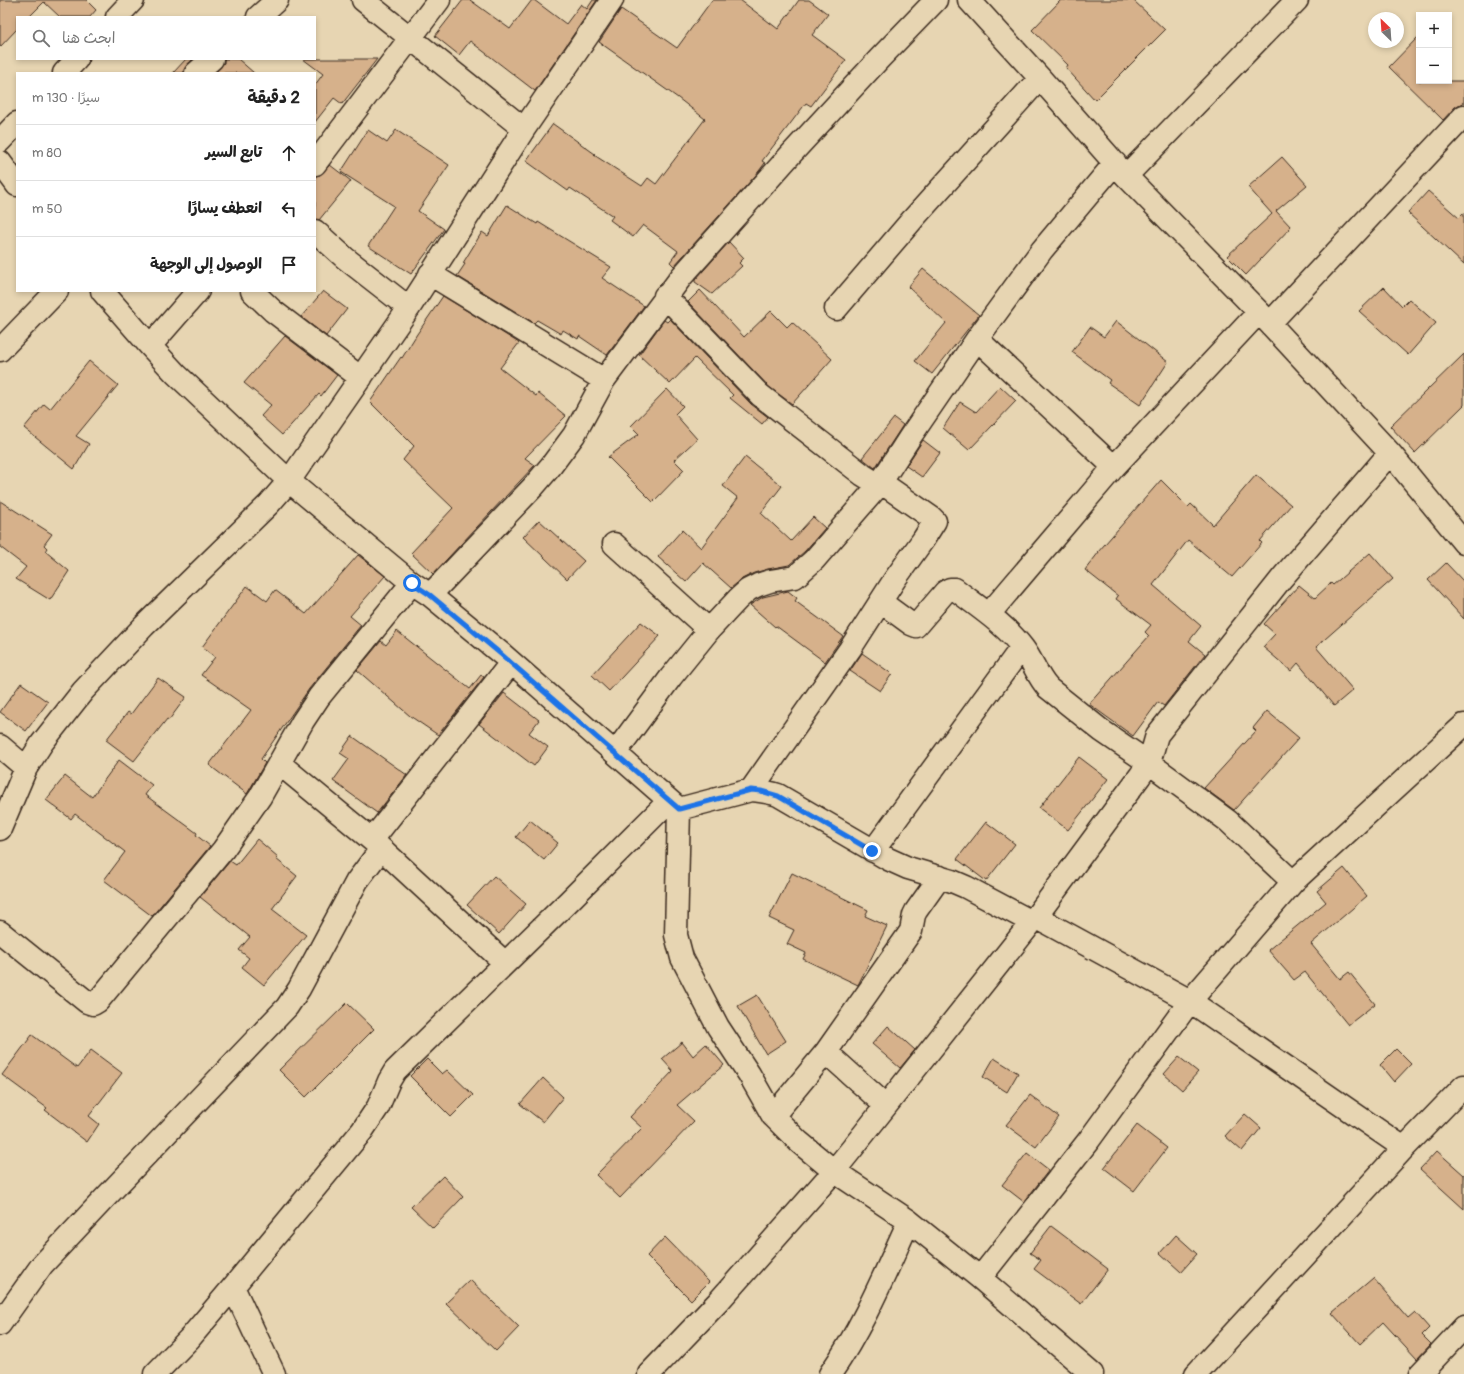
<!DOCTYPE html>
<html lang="ar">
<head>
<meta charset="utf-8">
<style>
	:root { --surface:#fff; --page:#f6f6f6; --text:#222; --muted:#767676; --line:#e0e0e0 }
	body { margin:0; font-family:Pangolin,"Playpen Sans Arabic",sans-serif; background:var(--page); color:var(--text); direction:rtl }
	.controls { position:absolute; right:12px; top:12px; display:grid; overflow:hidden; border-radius:0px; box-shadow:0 2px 6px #0003 }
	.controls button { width:36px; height:36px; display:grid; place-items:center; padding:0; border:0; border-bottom:1px solid var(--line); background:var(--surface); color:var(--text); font:20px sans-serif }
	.compass { position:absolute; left:1368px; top:12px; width:36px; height:36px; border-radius:50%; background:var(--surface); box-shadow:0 2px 6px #0003; rotate:335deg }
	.stop { position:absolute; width:12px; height:12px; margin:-9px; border:3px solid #1a73e8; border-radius:50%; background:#fff }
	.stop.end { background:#1a73e8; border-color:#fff; box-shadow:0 1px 4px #0008 }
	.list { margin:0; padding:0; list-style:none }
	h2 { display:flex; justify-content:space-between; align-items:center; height:52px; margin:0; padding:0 16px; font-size:17px }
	h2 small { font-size:13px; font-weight:400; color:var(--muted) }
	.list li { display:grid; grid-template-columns:26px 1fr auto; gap:12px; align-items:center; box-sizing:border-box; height:56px; padding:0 16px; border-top:1px solid var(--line) }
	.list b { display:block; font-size:15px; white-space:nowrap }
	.list em { font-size:13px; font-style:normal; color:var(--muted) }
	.icon { flex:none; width:22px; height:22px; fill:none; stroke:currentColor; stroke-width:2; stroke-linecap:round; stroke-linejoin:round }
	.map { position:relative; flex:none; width:1464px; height:1374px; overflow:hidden; direction:ltr }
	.search { position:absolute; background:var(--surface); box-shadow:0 2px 6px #0003; left:16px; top:16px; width:300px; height:44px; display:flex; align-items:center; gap:10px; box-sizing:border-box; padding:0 14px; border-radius:0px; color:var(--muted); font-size:15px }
	.panel { position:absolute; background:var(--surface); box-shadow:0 2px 6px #0003; left:16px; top:72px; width:300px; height:220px; border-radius:0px; direction:rtl }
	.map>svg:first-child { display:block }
	.building { fill:#d6b18b; stroke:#3b2a1e }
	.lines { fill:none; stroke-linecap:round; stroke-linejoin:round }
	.minor-casing { stroke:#3b2a1e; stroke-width:25 }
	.minor { stroke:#e7d5b2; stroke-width:22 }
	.route { stroke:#1a73e8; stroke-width:5 }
</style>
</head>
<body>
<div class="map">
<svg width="1464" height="1374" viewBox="0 0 1464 1374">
	<rect width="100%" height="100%" fill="#e7d5b2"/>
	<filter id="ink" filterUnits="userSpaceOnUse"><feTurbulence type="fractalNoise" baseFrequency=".025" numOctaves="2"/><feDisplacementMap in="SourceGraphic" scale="8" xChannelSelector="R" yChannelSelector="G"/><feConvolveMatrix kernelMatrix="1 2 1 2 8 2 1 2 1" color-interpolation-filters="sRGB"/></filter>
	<g filter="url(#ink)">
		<path class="building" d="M 0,0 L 86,0 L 96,10 L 90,17 L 60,17 L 44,2 L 29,17 L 17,17 L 17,29 L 0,47 Z
			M 463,0 L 470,0 L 510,29 L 532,0 L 534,0 L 566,24 L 581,4 L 587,9 L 593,0 L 597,0 L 535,91 L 470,41 L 459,55 L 435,36 Z
			M 712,0 L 740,0 L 778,29 L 799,0 L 809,0 L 828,14 L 812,35 L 846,60 L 811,106 L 806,103 L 762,161 L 765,163 L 756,175 L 674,266 L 670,262 L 678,251 L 643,225 L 633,237 L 610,220 L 613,216 L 570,188 L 568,191 L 526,161 L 553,124 L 595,154 L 594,155 L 642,186 L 648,178 L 656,184 L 705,119 L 678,98 L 599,42 L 621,9 L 677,48 Z
			M 1061,0 L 1133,0 L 1165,30 L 1095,100 L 1066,68 L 1068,65 L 1032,30 Z
			M 1419,36 L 1419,81 L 1464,81 L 1464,102 L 1455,107 L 1443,120 L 1389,67 Z
			M 186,59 L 193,59 L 184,69 L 184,73 L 173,73 Z
			M 224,59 L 238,59 L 254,73 L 215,73 L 224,63 Z
			M 303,59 L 377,59 L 342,104 L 334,98 L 315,122 L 315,85 L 323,74 Z
			M 368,130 L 387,143 L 396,130 L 449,165 L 418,211 L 444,229 L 411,274 L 368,246 L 394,206 L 341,172 Z
			M 1282,157 L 1307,185 L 1276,211 L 1291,227 L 1246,275 L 1227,256 L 1272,214 L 1248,187 Z
			M 330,165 L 351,181 L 319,220 L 315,219 L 315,176 L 320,175 Z
			M 1428,191 L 1459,218 L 1464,213 L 1464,265 L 1408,213 Z
			M 507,205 L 537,224 L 538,222 L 611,267 L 602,278 L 644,306 L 607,355 L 579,336 L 578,339 L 563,330 L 561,334 L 537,320 L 534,323 L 457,276 L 465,264 L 463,263 L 482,232 L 488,236 Z
			M 729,242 L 744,258 L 739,263 L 742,266 L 712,294 L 695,282 L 695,280 Z
			M 923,269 L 979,315 L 932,374 L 915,361 L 946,323 L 908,287 Z
			M 1384,287 L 1402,306 L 1409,299 L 1436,323 L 1408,355 L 1359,311 Z
			M 700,290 L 744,337 L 771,311 L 787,327 L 792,322 L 832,359 L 792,404 L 768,386 L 688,302 Z
			M 323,291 L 347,309 L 326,336 L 301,317 Z
			M 443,296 L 519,343 L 500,368 L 536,396 L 538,393 L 566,416 L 525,458 L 535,465 L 433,574 L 411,553 L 453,508 L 403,460 L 414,446 L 370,402 L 401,357 L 402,358 L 417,334 Z
			M 670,319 L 751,404 L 768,417 L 762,424 L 730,398 L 733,395 L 695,358 L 670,384 L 639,355 L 664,320 L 667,322 Z
			M 1116,321 L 1168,362 L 1140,405 L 1108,383 L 1110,380 L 1072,352 L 1090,327 L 1104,337 Z
			M 285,336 L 337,375 L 321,396 L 319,394 L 282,435 L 261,416 L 271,405 L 244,383 Z
			M 1464,354 L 1464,405 L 1415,453 L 1390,426 Z
			M 89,361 L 118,385 L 76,436 L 89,444 L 74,469 L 24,428 L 44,404 L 50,409 Z
			M 1000,386 L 1016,401 L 969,450 L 943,428 L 960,402 L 976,412 Z
			M 667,389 L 683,406 L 675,414 L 697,439 L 674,460 L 684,470 L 653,502 L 608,457 L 639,434 L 631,426 Z
			M 894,418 L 903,425 L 875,468 L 862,458 Z
			M 923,440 L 940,453 L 922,477 L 906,466 Z
			M 745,457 L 782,486 L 761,513 L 791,541 L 813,517 L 825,528 L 805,551 L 789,565 L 768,569 L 754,573 L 742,579 L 731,588 L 703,563 L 686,582 L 658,557 L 682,530 L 701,548 L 738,498 L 723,486 Z
			M 1256,475 L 1291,505 L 1260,541 L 1262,543 L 1232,577 L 1188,540 L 1153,585 L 1201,626 L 1189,641 L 1205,654 L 1164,706 L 1158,702 L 1133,736 L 1089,704 L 1149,636 L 1145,632 L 1151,625 L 1116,599 L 1118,596 L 1085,570 L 1099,552 L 1098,552 L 1161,480 L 1188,507 L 1191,504 L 1213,525 Z
			M 0,501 L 52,534 L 44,545 L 47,548 L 45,551 L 69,571 L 50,600 L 16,579 L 26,567 L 0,547 Z
			M 539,520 L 584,561 L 567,579 L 523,537 Z
			M 1370,553 L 1393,579 L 1316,647 L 1353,690 L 1334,706 L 1298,663 L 1291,671 L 1263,647 L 1275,634 L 1264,624 L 1299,585 L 1315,598 L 1331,583 L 1333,585 Z
			M 358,555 L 385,576 L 350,616 L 361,625 L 309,689 L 261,759 L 265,763 L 247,794 L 209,765 L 251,710 L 201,675 L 215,657 L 202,647 L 247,586 L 267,601 L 275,590 L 306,614 Z
			M 1446,563 L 1464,582 L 1464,619 L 1428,580 Z
			M 788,591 L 797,598 L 795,601 L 843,636 L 825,662 L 776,626 L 775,627 L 750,605 L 763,597 Z
			M 641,622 L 660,636 L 609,691 L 592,675 Z
			M 397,631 L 470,689 L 481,675 L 484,677 L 438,735 L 410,716 L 357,670 L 381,641 L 386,645 Z
			M 862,653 L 892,674 L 880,691 L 850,671 Z
			M 158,678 L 186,697 L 169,720 L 167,719 L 134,761 L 106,740 L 128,712 L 131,714 Z
			M 21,683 L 48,702 L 26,731 L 0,712 Z
			M 504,693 L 539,720 L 529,733 L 548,747 L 534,766 L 479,724 Z
			M 1267,711 L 1299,738 L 1234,810 L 1204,788 L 1256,731 L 1253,728 Z
			M 352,736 L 407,775 L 377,813 L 333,781 L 349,759 L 340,753 Z
			M 1079,757 L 1108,779 L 1068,830 L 1039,808 Z
			M 119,760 L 152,785 L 145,795 L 197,833 L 196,835 L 210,846 L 152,916 L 104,880 L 125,852 L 75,814 L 71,819 L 46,800 L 65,776 L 92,797 Z
			M 530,820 L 558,843 L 544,860 L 516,837 Z
			M 986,822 L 1015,844 L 986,881 L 957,859 Z
			M 257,839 L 278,857 L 276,859 L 297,876 L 272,909 L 306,935 L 264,985 L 242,967 L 249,958 L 239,950 L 250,937 L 200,897 L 230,861 L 236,865 Z
			M 1344,868 L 1367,896 L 1311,944 L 1340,979 L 1349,972 L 1375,1004 L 1348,1025 L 1305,972 L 1294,980 L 1268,950 L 1326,902 L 1317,891 Z
			M 792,873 L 868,910 L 865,916 L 887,926 L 858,985 L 803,959 L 806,953 L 787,944 L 794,930 L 769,918 Z
			M 494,876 L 526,904 L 499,934 L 467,905 Z
			M 757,995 L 786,1041 L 766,1054 L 738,1006 Z
			M 347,1003 L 374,1029 L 306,1097 L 279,1070 Z
			M 888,1026 L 915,1050 L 900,1068 L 872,1044 Z
			M 32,1035 L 77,1068 L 91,1050 L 122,1073 L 89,1116 L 99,1124 L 87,1142 L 45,1110 L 47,1108 L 2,1075 Z
			M 682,1042 L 693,1056 L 706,1044 L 724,1065 L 677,1105 L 694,1121 L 620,1198 L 596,1175 L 642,1128 L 630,1117 L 673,1071 L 662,1059 Z
			M 1396,1049 L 1411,1064 L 1394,1082 L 1380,1065 Z
			M 1179,1057 L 1198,1072 L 1182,1090 L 1164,1074 Z
			M 994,1058 L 1018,1073 L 1007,1092 L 983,1077 Z
			M 427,1059 L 442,1074 L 447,1070 L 473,1095 L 451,1117 L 410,1076 Z
			M 543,1078 L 563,1097 L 543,1122 L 520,1104 Z
			M 1030,1095 L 1059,1117 L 1036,1147 L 1006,1125 Z
			M 1245,1114 L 1261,1128 L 1242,1151 L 1225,1136 Z
			M 1137,1125 L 1167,1148 L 1134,1191 L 1104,1168 Z
			M 1437,1151 L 1464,1175 L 1464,1209 L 1420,1169 Z
			M 1027,1153 L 1049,1170 L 1024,1202 L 1002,1185 Z
			M 443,1176 L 463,1197 L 433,1228 L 411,1207 Z
			M 1051,1226 L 1108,1269 L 1081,1304 L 1034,1269 L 1041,1260 L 1030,1253 Z
			M 1176,1235 L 1197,1254 L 1181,1272 L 1160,1253 Z
			M 665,1237 L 709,1282 L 691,1300 L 647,1256 Z
			M 1373,1278 L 1408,1318 L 1415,1312 L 1429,1328 L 1422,1335 L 1431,1344 L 1417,1359 L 1383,1322 L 1360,1344 L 1332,1313 Z
			M 470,1280 L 519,1327 L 496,1351 L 446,1303 Z"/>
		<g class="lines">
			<defs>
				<path id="minor" d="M 363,0 L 524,129
					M 969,0 L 1040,78 L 1126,176 L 1259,312 L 1390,453 L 1464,543
					M 117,17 L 133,0
					M 258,17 L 277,0
					M 64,73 L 77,59
					M 196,73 L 212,59
					M 0,141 L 17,123
					M 0,162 L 17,185
					M 315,164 L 439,0
					M 1126,176 L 1297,0
					M 315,231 L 345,258 L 409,308
					M 430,274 L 604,380
					M 102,291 L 150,346 L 176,374 L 289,481 L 412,583 L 430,595 L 503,655 L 679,809 L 751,790 C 761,791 769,792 778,795 L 888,859 L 908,868 L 952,881 L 966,887 L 1032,922
					M 252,291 L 273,311 L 361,378
					M 665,296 L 760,395 L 863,475 L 879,485 L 889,488 L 932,518 L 935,521 L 923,540 L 895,579 L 850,649 L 751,790
					M 836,309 L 913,219 L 1040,78
					M 1270,323 L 1464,116
					M 977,339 L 1114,467
					M 150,346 L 198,291
					M 0,350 L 57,291
					M 614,544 L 709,630
					M 430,595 L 533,487 L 551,466 L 574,435 L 604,380 L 682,276 L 793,152 L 880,58 L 936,0
					M 881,602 L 911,624 L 916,626 L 945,592 L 950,589 L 955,589 C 978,607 1005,624 1023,648 C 1033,661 1037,676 1048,688 L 1102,731 L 1149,763 L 1228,821 L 1293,882
					M 989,614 L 1114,467 L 1259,312
					M 0,746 L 26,768
					M 615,753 L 671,677 L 709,630 L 738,599 L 748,590 L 758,585 L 770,581 L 795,577 L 814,560 L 879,485 L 910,437 L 977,339 L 1042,250 L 1115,163
					M 280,764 L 372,840 L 505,963
					M 679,809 L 676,935 L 682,958 L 718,1027 L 749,1074 L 773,1116 L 799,1142 L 834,1171 L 909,1221 L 980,1278 L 1092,1374
					M 0,829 L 26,768 L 42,743 L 83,691 L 144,626 L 269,504 L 289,481 L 409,308 L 524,129 L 612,0
					M 372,840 L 511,663
					M 873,851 L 1022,647
					M 1036,917 L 1190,1001 L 1404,1148
					M 0,932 L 87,1002 L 93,1004 L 98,1001 L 223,850 L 260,797 L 303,721 L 319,697 L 412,583
					M 826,1052 L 886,1106
					M 773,1116 L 826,1052 L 911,931 L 914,915 L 916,911 L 940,877
					M 980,1278 L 1089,1140 L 1190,1001 L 1293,882 L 1464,725
					M 233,1287 L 274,1374
					M 0,1324 L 42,1265 L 104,1199 L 287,1007 L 299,989 L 357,881 L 381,849
					M 155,1374 L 190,1338 L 233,1287 L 362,1131 L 378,1107 L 389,1081 L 395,1071 L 569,901 L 669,801
					M 649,1374 L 718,1302 L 834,1171 L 851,1150 L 1032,922 L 1140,776 L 1149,763 L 1157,735 L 1282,578 L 1390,453
					M 830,1374 C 863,1327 885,1273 909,1221
					M 1196,1374 L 1404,1148 L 1464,1086
					M 1420,1374 L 1464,1327"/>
			</defs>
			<use href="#minor" class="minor-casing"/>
			<use href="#minor" class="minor"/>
		</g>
	</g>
	<g class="lines" filter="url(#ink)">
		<path class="route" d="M 412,583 L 430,595 L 502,655 L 679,809 L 751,790 L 761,791 L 778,796 L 872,851"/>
	</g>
</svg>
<div class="controls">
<button>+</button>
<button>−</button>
</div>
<svg class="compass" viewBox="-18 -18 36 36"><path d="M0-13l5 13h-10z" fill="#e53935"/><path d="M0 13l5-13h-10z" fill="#767676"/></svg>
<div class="stop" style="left:412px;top:583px"></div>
<div class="stop end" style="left:872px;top:851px"></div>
<div class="search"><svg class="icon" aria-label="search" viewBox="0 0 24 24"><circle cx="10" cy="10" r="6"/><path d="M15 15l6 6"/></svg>ابحث هنا</div>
<section class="panel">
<h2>2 دقيقة<small>سيرًا · 130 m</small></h2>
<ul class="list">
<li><svg class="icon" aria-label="ahead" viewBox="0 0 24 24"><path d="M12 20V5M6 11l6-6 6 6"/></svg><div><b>تابع السير</b></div><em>80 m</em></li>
<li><svg class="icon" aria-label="left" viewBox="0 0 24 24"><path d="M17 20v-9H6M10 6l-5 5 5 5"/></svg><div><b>انعطف يسارًا</b></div><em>50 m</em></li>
<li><svg class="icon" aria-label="arrive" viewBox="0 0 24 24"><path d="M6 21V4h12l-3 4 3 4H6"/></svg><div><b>الوصول إلى الوجهة</b></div></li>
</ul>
</section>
</div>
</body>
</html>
